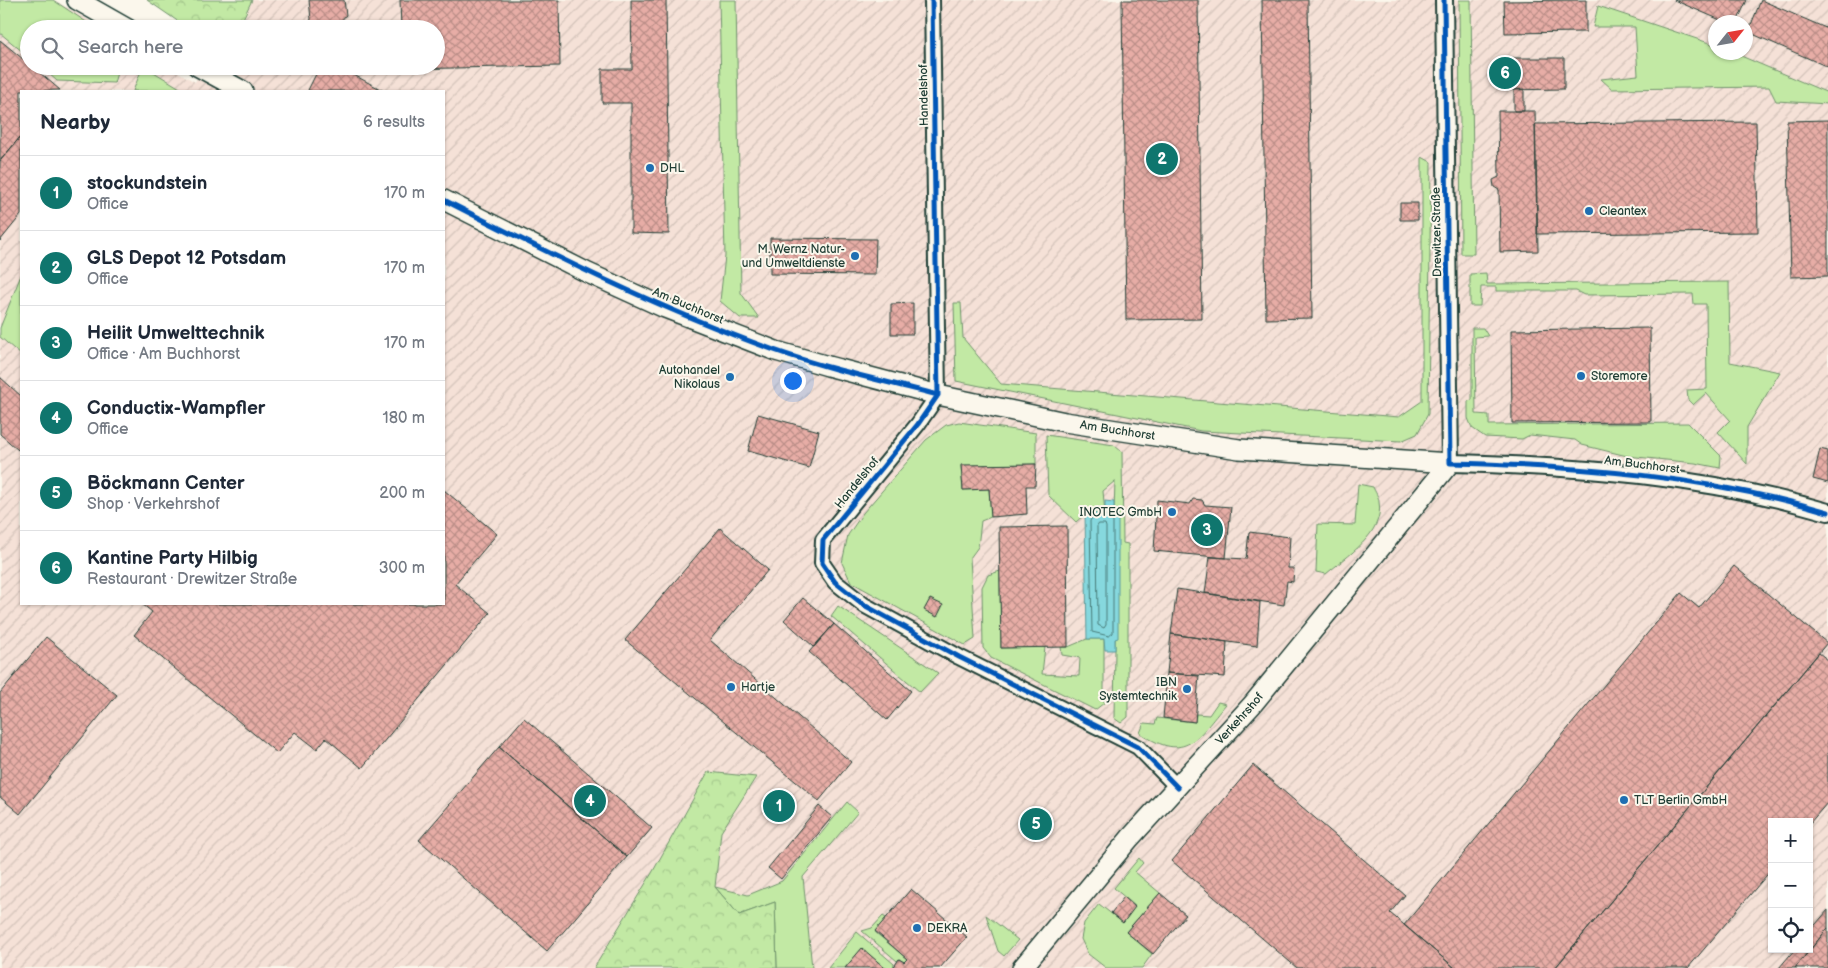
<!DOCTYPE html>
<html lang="en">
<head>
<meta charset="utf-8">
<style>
	:root { --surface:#fff; --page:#f2f2f3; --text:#1f2937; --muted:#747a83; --line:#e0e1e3; --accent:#0f766e }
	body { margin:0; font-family:"Balsamiq Sans",sans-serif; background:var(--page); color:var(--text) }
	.controls { position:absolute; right:15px; bottom:15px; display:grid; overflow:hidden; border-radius:0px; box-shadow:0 1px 4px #0004 }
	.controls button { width:45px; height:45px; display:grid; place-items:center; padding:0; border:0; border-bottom:1px solid var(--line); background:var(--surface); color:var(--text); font:25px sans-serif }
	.compass { position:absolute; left:1708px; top:15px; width:45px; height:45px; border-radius:50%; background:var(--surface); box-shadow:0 1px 4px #0004; rotate:59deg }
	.you { position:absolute; left:792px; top:380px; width:18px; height:18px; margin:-12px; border:4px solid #fff; border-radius:50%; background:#1a73e8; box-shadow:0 0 0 8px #1a73e833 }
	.badge { display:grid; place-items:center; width:32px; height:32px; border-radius:50%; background:var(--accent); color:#fff; font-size:16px; font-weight:700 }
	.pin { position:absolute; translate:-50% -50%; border:2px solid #fff; box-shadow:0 1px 5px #0006 }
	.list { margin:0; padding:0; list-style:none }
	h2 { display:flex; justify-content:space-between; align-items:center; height:65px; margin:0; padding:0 20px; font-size:21px }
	h2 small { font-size:16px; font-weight:400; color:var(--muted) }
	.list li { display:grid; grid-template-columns:32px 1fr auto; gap:15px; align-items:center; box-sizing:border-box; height:75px; padding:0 20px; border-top:1px solid var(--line) }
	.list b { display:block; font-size:19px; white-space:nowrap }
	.list p { margin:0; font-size:16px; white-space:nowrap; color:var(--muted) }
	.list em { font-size:16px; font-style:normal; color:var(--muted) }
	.icon { flex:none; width:28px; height:28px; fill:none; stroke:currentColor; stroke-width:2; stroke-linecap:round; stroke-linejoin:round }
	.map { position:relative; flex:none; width:1828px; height:968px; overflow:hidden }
	.search { position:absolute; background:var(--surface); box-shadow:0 1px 4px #0004; left:20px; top:20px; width:425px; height:55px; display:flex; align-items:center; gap:12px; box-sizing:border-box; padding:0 18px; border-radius:28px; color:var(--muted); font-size:19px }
	.panel { position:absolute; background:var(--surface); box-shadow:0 1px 4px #0004; left:20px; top:90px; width:425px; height:515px; border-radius:0px }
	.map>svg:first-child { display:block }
	.industrial { fill:url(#industrial-furrows); fill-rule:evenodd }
	.green { fill:#c2e9a4; stroke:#70936c }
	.forest { fill:url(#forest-crowns); stroke:#70936c }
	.water { fill:#86d8de; stroke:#5d9a9a }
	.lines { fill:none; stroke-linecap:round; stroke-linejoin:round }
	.shore { stroke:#487b78; stroke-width:1 }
	.building { fill:url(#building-cross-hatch); stroke:#1f3d34 }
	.minor-casing { stroke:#1f3d34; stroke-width:18 }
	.tertiary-casing { stroke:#1f3d34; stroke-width:20 }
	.secondary-casing { stroke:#1f3d34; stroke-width:22 }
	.minor { stroke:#fbf7ec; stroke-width:14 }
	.tertiary { stroke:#fbf7ec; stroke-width:16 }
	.secondary { stroke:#fbf7ec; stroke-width:19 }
	.cycleway-casing { stroke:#fbf7ec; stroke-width:8 }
	.cycleway { stroke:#0057b8; stroke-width:5 }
	.poi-dot { fill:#1f6fb2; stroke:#fbf7ec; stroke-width:2 }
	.labels { text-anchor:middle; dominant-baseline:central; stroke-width:4; stroke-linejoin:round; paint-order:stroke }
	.street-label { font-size:12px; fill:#1f3d34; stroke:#fbf7ec }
	.poi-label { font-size:12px; fill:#1f3d34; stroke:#fbf7ec; text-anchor:start }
</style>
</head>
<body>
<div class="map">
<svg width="1828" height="968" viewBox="0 0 1828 968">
	<defs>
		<pattern id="industrial-furrows" width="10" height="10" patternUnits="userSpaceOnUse" patternTransform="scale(1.25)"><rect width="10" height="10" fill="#f5e1d7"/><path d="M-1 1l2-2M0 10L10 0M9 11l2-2" fill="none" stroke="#d2c2b9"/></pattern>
		<pattern id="forest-crowns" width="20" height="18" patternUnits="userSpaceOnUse" patternTransform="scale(1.25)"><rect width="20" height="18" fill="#c2e9a4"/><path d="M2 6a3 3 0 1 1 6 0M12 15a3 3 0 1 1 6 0" fill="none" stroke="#a6c98e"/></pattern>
		<pattern id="building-cross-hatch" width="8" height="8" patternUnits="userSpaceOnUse" patternTransform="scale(1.25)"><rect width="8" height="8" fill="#e7ada6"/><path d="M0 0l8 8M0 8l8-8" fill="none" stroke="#bb8e88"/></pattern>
	</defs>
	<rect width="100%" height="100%" fill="#fbf7ec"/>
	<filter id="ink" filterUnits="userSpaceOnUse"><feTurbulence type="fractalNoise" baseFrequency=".02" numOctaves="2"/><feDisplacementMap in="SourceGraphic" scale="10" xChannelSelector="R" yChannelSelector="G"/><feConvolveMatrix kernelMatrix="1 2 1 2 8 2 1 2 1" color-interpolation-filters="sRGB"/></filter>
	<g filter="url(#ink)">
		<path class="industrial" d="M 0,0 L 54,0 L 104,29 L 29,29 L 29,66 L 168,66 L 195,82 L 204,66 L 436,66 L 436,29 L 223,29 L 238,0 L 1828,0 L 1828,968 L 0,968 ZM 1716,22 L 1746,22 L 1746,52 L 1716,52 ZM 21,91 L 444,91 L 444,604 L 21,604 ZM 1772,822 L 1809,822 L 1809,949 L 1772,949 Z"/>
		<path class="green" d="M 0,0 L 53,0 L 97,29 L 29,29 L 29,57 L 0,33 Z
			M 719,0 L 736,0 L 741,293 L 759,318 L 740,318 L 720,301 L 725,256 Z
			M 1459,0 L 1471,0 L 1474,254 L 1461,254 Z
			M 1598,6 L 1715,45 L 1716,52 L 1734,53 L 1828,93 L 1828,104 L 1776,101 L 1769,87 L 1612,89 L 1601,79 L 1638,75 L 1635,27 L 1593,27 Z
			M 40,66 L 119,66 L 114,83 L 57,81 Z
			M 143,66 L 144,66 L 185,91 L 133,91 Z
			M 1422,157 L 1431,162 L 1428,414 L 1417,434 L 1401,441 L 1201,431 L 956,381 L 954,303 L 961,303 L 963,338 L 1001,384 L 1399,417 L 1422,401 Z
			M 1486,273 L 1487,284 L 1729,282 L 1730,362 L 1780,372 L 1747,427 L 1747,464 L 1718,432 L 1730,420 L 1706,393 L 1693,405 L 1688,400 L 1687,390 L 1707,389 L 1706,304 L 1694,304 L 1693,294 L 1584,295 L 1576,291 L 1496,291 L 1496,287 L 1481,287 L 1480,306 L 1470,306 L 1470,274 Z
			M 21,275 L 21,355 L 0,337 L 0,328 Z
			M 1472,328 L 1483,328 L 1488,336 L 1475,337 L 1476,414 L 1489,415 L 1489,425 L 1688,423 L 1721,456 L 1720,468 L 1695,463 L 1627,456 L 1582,445 L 1575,440 L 1530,435 L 1522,439 L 1485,437 L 1472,428 L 1468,418 L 1468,401 L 1472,400 Z
			M 959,422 L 1036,433 L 1036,464 L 961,466 L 963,490 L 989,489 L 991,517 L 981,521 L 978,547 L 970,558 L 975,639 L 965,645 L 851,582 L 842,563 L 848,535 L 863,513 L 926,440 L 946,425 Z
			M 1046,435 L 1114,445 L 1122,452 L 1123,543 L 1128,544 L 1128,717 L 1121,723 L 1114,718 L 1117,513 L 1114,512 L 1115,481 L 1103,491 L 1105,513 L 1085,514 L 1076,522 L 1048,495 Z
			M 1358,484 L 1373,487 C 1375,492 1379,497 1379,502 C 1385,533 1346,557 1326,574 L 1316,572 L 1318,524 L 1355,525 Z
			M 1000,571 L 1001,648 L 1045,647 L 1042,674 L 1079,676 L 1080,658 L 1062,655 L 1061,647 L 1068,647 L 1087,639 L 1104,639 L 1104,703 L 1095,710 L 991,658 L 983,648 L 982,587 L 988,575 Z
			M 838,606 L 938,673 L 920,692 L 831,616 Z
			M 1218,702 L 1226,704 C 1197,738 1187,764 1140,733 L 1144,723 L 1155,724 L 1157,718 L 1195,722 L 1196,714 L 1209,715 Z
			M 847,802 L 858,812 L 803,877 L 812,968 L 777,968 L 775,902 L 739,915 L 715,887 L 748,895 L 782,881 Z
			M 1139,858 L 1143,863 L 1135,872 L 1160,893 L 1126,932 L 1152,954 L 1142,968 L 1106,968 L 1088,954 L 1081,939 L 1084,923 L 1099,904 L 1123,923 L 1135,906 L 1114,888 Z
			M 986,915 L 1018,940 L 1004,956 L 998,951 Z
			M 883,916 L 886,918 L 875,932 L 907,959 L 904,962 L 899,959 L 897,961 L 862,931 L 872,928 Z
			M 857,932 L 894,964 L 893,968 L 885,968 L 862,949 L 845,968 L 828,968 Z"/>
		<path class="forest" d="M 147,0 L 252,0 L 238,29 L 189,29 Z
			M 708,772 L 756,777 L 721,832 L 715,887 L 739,915 L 775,902 L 777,968 L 594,968 L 652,873 Z"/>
		<path class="water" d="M 1105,501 L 1114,502 L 1114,512 L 1118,513 L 1118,638 L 1115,639 L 1115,650 L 1105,650 L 1104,639 L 1087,639 L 1085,514 L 1105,513 Z"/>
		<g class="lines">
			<path class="shore" d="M 1110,515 L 1113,518 L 1113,633 L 1109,636 L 1092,632 L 1090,521 L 1092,518 Z
				M 1099,524 L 1105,524 L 1106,527 L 1106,625 L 1104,628 L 1098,625 L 1097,527 Z"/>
		</g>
		<path class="building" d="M 344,0 L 346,15 L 334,29 L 308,29 L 311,19 L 309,0 Z
			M 400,0 L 559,0 L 560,66 L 401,69 L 401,66 L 436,66 L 436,29 L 401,29 Z
			M 631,0 L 666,0 L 669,234 L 631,233 L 631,103 L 602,103 L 602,69 L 632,69 Z
			M 1122,0 L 1198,0 L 1202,319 L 1126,320 Z
			M 1262,0 L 1308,0 L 1312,318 L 1266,319 Z
			M 1586,0 L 1586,32 L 1505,33 L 1504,1 Z
			M 1674,0 L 1747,0 L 1737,22 L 1725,22 Z
			M 1761,0 L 1828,29 L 1828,67 L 1748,32 Z
			M 0,40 L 29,64 L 29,66 L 32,66 L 60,90 L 21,91 L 21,136 L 0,161 Z
			M 1504,58 L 1564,58 L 1564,89 L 1504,90 Z
			M 320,66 L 337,66 L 384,91 L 310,91 L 308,90 Z
			M 1524,89 L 1524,111 L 1514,111 L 1514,90 Z
			M 1498,111 L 1535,111 L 1538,251 L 1500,252 L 1499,190 L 1494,187 L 1493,180 L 1499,177 Z
			M 1828,120 L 1828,276 L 1791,277 L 1787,121 Z
			M 1756,122 L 1758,232 L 1537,234 L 1535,124 Z
			M 21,136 L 21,215 L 0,241 L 0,161 Z
			M 1400,203 L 1418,203 L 1418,220 L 1400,220 Z
			M 770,238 L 876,239 L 875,275 L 770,274 Z
			M 913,303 L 913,334 L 891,334 L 891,304 Z
			M 1650,328 L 1651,422 L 1512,423 L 1511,330 Z
			M 0,377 L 21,396 L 21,446 L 18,450 L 0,434 Z
			M 758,414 L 819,431 L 809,468 L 748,451 Z
			M 1820,449 L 1828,451 L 1828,483 L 1813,479 Z
			M 1036,464 L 1035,486 L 1026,486 L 1027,514 L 991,517 L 989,489 L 963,490 L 961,465 Z
			M 444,490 L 497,534 L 455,584 L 490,613 L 362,768 L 326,738 L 317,749 L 295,732 L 277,753 L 134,635 L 152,612 L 142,604 L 444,604 Z
			M 1193,499 L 1202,500 L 1205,505 L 1231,507 L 1226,558 L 1154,551 L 1157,500 L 1190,504 Z
			M 1067,526 L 1068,647 L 1001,648 L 999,527 Z
			M 720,528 L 768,570 L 710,640 L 851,762 L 819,801 L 625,640 Z
			M 1249,532 L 1290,537 L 1288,568 L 1294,568 L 1293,582 L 1287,581 L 1284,605 L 1205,593 L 1210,557 L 1246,559 Z
			M 1734,566 L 1827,643 L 1555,968 L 1455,968 L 1404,925 L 1681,593 L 1699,608 Z
			M 1177,589 L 1260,602 L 1257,646 L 1171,634 Z
			M 803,598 L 834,624 L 814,647 L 784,620 Z
			M 930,599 L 943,605 L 937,617 L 924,610 Z
			M 834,624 L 911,691 L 887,720 L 809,652 Z
			M 1171,634 L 1227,642 L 1225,677 L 1167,673 Z
			M 46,637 L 117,695 L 20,814 L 0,797 L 0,693 Z
			M 1819,653 L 1828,660 L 1828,802 L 1809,824 L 1809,822 L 1772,822 L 1772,869 L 1688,968 L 1555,968 Z
			M 1167,673 L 1199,676 L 1195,722 L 1163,718 Z
			M 524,718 L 652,828 L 627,857 L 499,747 Z
			M 499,747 L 627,857 L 547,951 L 419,840 Z
			M 1253,765 L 1405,895 L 1390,913 L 1455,968 L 1297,968 L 1172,861 Z
			M 780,797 L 787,803 L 779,814 L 771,808 Z
			M 819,806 L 832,817 L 781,879 L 768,868 Z
			M 911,889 L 967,937 L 940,968 L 893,968 L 899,959 L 904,962 L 907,959 L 875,931 Z
			M 1160,893 L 1186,915 L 1153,954 L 1126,932 Z
			M 1124,897 L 1135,907 L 1123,923 L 1111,913 Z
			M 1828,910 L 1828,928 L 1795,968 L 1779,968 L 1795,949 L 1809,949 L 1809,932 Z
			M 1828,928 L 1828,968 L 1795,968 Z
			M 862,948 L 885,968 L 845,968 Z"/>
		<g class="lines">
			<defs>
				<path id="minor" d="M 932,0 L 938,395 L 918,424 L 823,540 L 822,563 L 835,582 L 864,605 L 959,657 L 1138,747 L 1178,788"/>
				<path id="tertiary" d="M 1444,0 L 1450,463 C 1578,466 1705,476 1828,512"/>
				<g id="secondary">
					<path d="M 77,0 L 128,29"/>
					<path d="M 197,66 L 243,91"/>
					<path id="s1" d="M 444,200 L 588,273 L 665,308 L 776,351 L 828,366 L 938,395 L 1065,422 L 1239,449 L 1450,463"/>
					<path id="s2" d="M 1022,968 L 1130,838 L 1252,705 L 1450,463"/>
				</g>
			</defs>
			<use href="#minor" class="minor-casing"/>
			<use href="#tertiary" class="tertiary-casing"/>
			<use href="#secondary" class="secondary-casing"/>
			<use href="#minor" class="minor"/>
			<use href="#tertiary" class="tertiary"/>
			<use href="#secondary" class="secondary"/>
			<defs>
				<path id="cycleway" d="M 932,0 L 938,395 L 918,424 L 823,540 L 822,563 L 835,582 L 864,605 L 959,657 L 1138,747 L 1178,788
					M 1444,0 L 1450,463 C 1578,466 1705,476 1828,512
					M 444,200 C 552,255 659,309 774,350 C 827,369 884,381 938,395"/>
			</defs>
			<use href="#cycleway" class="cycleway-casing"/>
			<use href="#cycleway" class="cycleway"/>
		</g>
	</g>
	<g class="poi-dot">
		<circle cx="650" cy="168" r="5"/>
		<circle cx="1589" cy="211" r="5"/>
		<circle cx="855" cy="256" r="5"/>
		<circle cx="1581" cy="376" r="5"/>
		<circle cx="730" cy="377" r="5"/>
		<circle cx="1172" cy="512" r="5"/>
		<circle cx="731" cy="687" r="5"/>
		<circle cx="1187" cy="689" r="5"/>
		<circle cx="1624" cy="800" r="5"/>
		<circle cx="917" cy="928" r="5"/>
	</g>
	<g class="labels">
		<g class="street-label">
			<text transform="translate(924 95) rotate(-91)">Handelshof</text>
			<text transform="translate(1437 232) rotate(-91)">Drewitzer Straße</text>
			<text transform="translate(688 306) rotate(23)">Am Buchhorst</text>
			<text stroke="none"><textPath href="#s1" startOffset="716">Am Buchhorst</textPath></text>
			<text transform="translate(1642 465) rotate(7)">Am Buchhorst</text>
			<text transform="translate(857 483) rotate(-51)">Handelshof</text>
			<text stroke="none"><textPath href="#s2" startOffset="331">Verkehrshof</textPath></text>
		</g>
		<g class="poi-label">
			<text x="660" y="168">DHL</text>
			<text x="1599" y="211">Cleantex</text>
			<text x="845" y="249" text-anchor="end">M. Wernz Natur-<tspan x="845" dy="14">und Umweltdienste</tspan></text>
			<text x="720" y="370" text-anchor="end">Autohandel<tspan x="720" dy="14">Nikolaus</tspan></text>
			<text x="1591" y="376">Storemore</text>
			<text x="1162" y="512" text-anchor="end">INOTEC GmbH</text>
			<text x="1177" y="682" text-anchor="end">IBN<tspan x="1177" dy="14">Systemtechnik</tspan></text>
			<text x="741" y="687">Hartje</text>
			<text x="1634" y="800">TLT Berlin GmbH</text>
			<text x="927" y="928">DEKRA</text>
		</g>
	</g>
</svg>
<div class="controls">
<button>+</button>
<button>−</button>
<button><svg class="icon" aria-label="locate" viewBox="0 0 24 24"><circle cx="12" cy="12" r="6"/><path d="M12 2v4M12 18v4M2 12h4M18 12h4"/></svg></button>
</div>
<svg class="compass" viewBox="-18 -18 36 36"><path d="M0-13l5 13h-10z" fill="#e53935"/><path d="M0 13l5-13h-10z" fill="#747a83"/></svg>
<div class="you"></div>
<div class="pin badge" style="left:779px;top:806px">1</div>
<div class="pin badge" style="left:1162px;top:159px">2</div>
<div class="pin badge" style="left:1207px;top:530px">3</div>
<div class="pin badge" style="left:590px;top:801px">4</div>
<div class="pin badge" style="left:1036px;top:824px">5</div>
<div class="pin badge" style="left:1505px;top:73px">6</div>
<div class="search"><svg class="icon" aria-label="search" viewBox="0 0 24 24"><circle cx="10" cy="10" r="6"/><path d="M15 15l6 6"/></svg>Search here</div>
<section class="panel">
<h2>Nearby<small>6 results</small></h2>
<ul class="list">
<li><span class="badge">1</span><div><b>stockundstein</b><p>Office</p></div><em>170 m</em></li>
<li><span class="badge">2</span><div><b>GLS Depot 12 Potsdam</b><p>Office</p></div><em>170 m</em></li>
<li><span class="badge">3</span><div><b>Heilit Umwelttechnik</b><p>Office · Am Buchhorst</p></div><em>170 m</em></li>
<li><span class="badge">4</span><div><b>Conductix-Wampfler</b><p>Office</p></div><em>180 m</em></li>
<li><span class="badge">5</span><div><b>Böckmann Center</b><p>Shop · Verkehrshof</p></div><em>200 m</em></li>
<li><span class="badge">6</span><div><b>Kantine Party Hilbig</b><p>Restaurant · Drewitzer Straße</p></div><em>300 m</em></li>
</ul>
</section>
</div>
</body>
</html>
